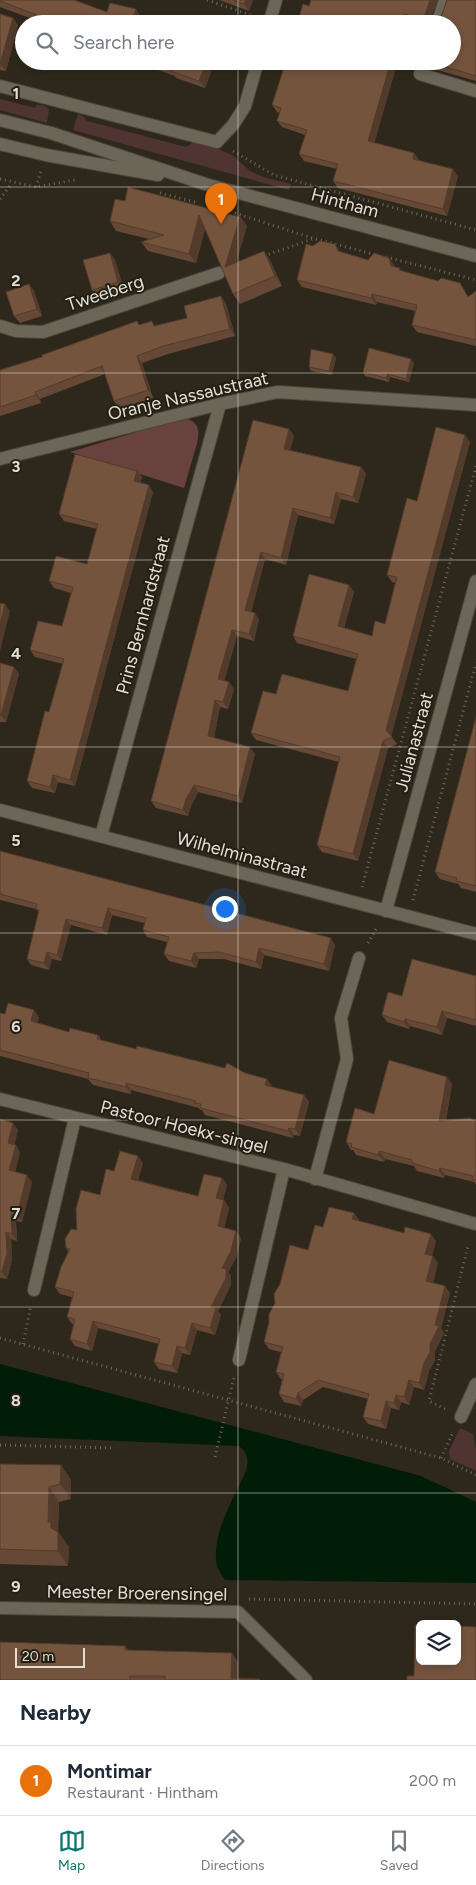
<!DOCTYPE html>
<html lang="en">
<head>
<meta charset="utf-8">
<style>
	:root { --surface:#fff; --page:#f2f2f3; --text:#1f2937; --muted:#747a83; --line:#e0e1e3; --accent:#0f766e }
	body { margin:0; font-family:Figtree,sans-serif; background:var(--page); color:var(--text) }
	.controls { position:absolute; right:15px; bottom:15px; display:grid; overflow:hidden; border-radius:8px; box-shadow:0 2px 8px #0003 }
	.controls button { width:45px; height:45px; display:grid; place-items:center; padding:0; border:0; border-bottom:1px solid var(--line); background:var(--surface); color:var(--text); font:25px sans-serif }
	.scale { position:absolute; left:15px; bottom:12px; width:70px; box-sizing:border-box; padding-left:5px; border:2px solid #e2ded7; border-top:0; font-size:14px; line-height:18px; white-space:nowrap; color:#e2ded7; -webkit-text-stroke:4px #241f13; paint-order:stroke }
	.you { position:absolute; left:224px; top:908px; width:18px; height:18px; margin:-12px; border:4px solid #fff; border-radius:50%; background:#1a73e8; box-shadow:0 0 0 8px #1a73e833 }
	.badge { display:grid; place-items:center; width:32px; height:32px; border-radius:50%; background:var(--accent); color:#fff; font-size:16px; font-weight:700 }
	.pin { position:absolute; translate:-50% -41px; filter:drop-shadow(0 1px 2px #0008) }
	.pin::after { content:''; position:absolute; top:26px; width:18px; height:15px; background:inherit; clip-path:polygon(0 0,100% 0,50% 100%) }
	.list { margin:0; padding:0; list-style:none }
	h2 { display:flex; justify-content:space-between; align-items:center; height:65px; margin:0; padding:0 20px; font-size:21px }
	h2 small { font-size:16px; font-weight:400; color:var(--muted) }
	.list li { display:grid; grid-template-columns:32px 1fr auto; gap:15px; align-items:center; box-sizing:border-box; height:70px; padding:0 20px; border-top:1px solid var(--line) }
	.list b { display:block; font-size:19px; white-space:nowrap }
	.list p { margin:0; font-size:16px; white-space:nowrap; color:var(--muted) }
	.list em { font-size:16px; font-style:normal; color:var(--muted) }
	.icon { flex:none; width:28px; height:28px; fill:none; stroke:currentColor; stroke-width:2; stroke-linecap:round; stroke-linejoin:round }
	.map { position:relative; flex:none; width:476px; height:1680px; overflow:hidden }
	.search { position:absolute; background:var(--surface); box-shadow:0 2px 8px #0003; left:15px; right:15px; top:15px; height:55px; display:flex; align-items:center; gap:12px; box-sizing:border-box; padding:0 18px; border-radius:28px; color:var(--muted); font-size:19px }
	.sheet { height:135px; background:var(--surface) }
	nav { display:flex; justify-content:space-around; align-items:center; box-sizing:border-box; height:70px; border-top:1px solid var(--line); background:var(--surface); font-size:14px; color:var(--muted) }
	nav a { display:grid; justify-items:center; gap:2px }
	nav .on { color:var(--accent) }
	.map>svg:first-child { display:block }
	.green { fill:#503432 }
	.forest { fill:#69423f }
	.water { fill:#021d07 }
	.lines { fill:none; stroke-linecap:round; stroke-linejoin:round }
	.service-casing { stroke:#4b463c; stroke-width:14 }
	.minor-casing { stroke:#4b463c; stroke-width:14 }
	.tertiary-casing { stroke:#4b463c; stroke-width:14 }
	.path { stroke:#6c675c; stroke-width:3; stroke-dasharray:1 4; stroke-linecap:butt }
	.service { stroke:#6c6658; stroke-width:12 }
	.minor { stroke:#6c6658; stroke-width:12 }
	.tertiary { stroke:#6c6658; stroke-width:12 }
	.wall { fill:#654835 }
	.shaded-wall { fill:#523b2b }
	.building { fill:#75543e; stroke:#523b2b }
	.grid { fill:none; stroke:#e2ded7; stroke-width:1; stroke-opacity:0.55 }
	.labels { text-anchor:middle; dominant-baseline:central; stroke-width:4; stroke-linejoin:round; paint-order:stroke }
	.street-label { font-size:18px; fill:#e2ded7; stroke:#241f13 }
	.grid-label { font-size:16px; text-anchor:middle; font-weight:bold; fill:#e2ded7; stroke:#241f13; stroke-width:4; stroke-linejoin:round; paint-order:stroke }
</style>
</head>
<body>
<div class="map">
<svg width="476" height="1680" viewBox="0 0 476 1680">
	<rect width="100%" height="100%" fill="#2e281c"/>
	<path class="green" d="M 0,99 L 35,108 L 37,105 L 43,105 L 49,109 L 47,123 L 0,110 Z
		M 78,114 L 83,116 L 87,121 L 186,147 L 194,142 L 216,148 L 232,155 L 250,171 L 263,177 L 291,184 L 289,190 L 73,130 Z
		M 460,1428 L 473,1434 L 476,1450 L 476,1471 L 450,1459 L 449,1451 Z"/>
	<path class="forest" d="M 183,418 C 208,422 196,445 192,461 C 189,470 187,479 184,488 L 70,452 Z"/>
	<path class="water" d="M 0,1364 L 421,1476 L 476,1502 L 476,1583 L 225,1580 C 222,1575 219,1571 217,1566 C 210,1536 234,1498 246,1471 C 249,1459 248,1454 239,1446 L 0,1436 Z"/>
	<g class="lines">
		<defs>
			<path id="service" d="M 315,1179 L 347,1059 L 341,1018 L 359,958"/>
			<path id="minor" d="M 269,24 L 276,0
				M 437,24 L 445,0
				M 424,61 L 420,74 L 476,91
				M 0,86 L 217,142 L 233,125 L 245,106 L 258,61
				M 0,326 L 16,331 L 43,332 L 219,273
				M 0,459 L 220,404 L 278,392 L 476,405
				M 0,810 L 476,934
				M 101,836 L 220,404
				M 386,911 L 476,581
				M 0,1099 L 284,1169 L 476,1224
				M 34,1290 L 75,1118
				M 239,1360 L 284,1169
				M 461,1417 L 476,1384
				M 0,1608 L 238,1612 L 306,1680"/>
			<path id="tertiary" d="M 0,120 L 51,133 L 205,184 L 476,256
				M 0,144 L 46,155 L 158,175"/>
		</defs>
		<use href="#service" class="service-casing"/>
		<use href="#minor" class="minor-casing"/>
		<use href="#tertiary" class="tertiary-casing"/>
		<path class="path" d="M 207,0 L 253,16
			M 233,151 L 274,175 L 476,230
			M 0,179 L 36,187 L 75,180
			M 36,187 L 41,171
			M 160,193 L 195,202
			M 0,199 L 12,183
			M 235,213 L 312,238 L 377,255
			M 264,256 L 312,239
			M 386,257 L 476,280
			M 362,887 L 476,466
			M 413,900 L 476,663
			M 368,943 L 377,927
			M 0,1338 L 441,1458 L 476,1475
			M 23,1344 L 31,1305
			M 445,1409 L 429,1401 L 468,1246
			M 0,1445 L 113,1448
			M 215,1457 L 234,1377
			M 441,1458 L 453,1432
			M 249,1599 L 476,1604"/>
		<use href="#service" class="service"/>
		<use href="#minor" class="minor"/>
		<use href="#tertiary" class="tertiary"/>
	</g>
	<path class="wall" d="M 0,0 L 107,12 L 136,9 L 141,17 L 140,19 L 154,24 L 46,24 L 0,7 Z
		M 219,0 L 253,0 L 249,11 Z
		M 311,0 L 438,0 L 429,21 L 429,24 L 418,24 L 409,21 L 309,6 Z
		M 476,0 L 476,81 L 434,69 L 430,62 L 452,61 L 440,20 Z
		M 0,14 L 18,25 L 6,71 L 0,70 Z
		M 133,61 L 215,61 L 205,88 L 176,78 L 175,76 Z
		M 272,105 L 374,143 L 414,153 L 419,160 L 458,176 L 447,216 L 338,188 L 333,181 L 337,169 L 304,161 L 299,154 L 305,135 L 282,127 L 277,121 L 280,113 L 277,112 Z
		M 125,201 L 240,217 L 247,226 L 236,262 L 270,260 L 282,286 L 240,304 L 233,294 L 205,229 L 196,263 L 148,251 L 141,242 L 149,239 L 116,231 L 110,221 Z
		M 313,246 L 340,251 L 341,252 L 368,260 L 394,265 L 395,267 L 402,271 L 438,281 L 460,283 L 468,297 L 476,291 L 476,346 L 417,332 L 412,325 L 415,311 L 377,302 L 376,305 L 302,287 L 297,280 Z
		M 110,253 L 115,260 L 124,290 L 97,297 L 92,290 Z
		M 29,284 L 34,291 L 42,316 L 20,323 L 14,316 Z
		M 221,296 L 226,304 L 235,336 L 168,354 L 142,363 L 153,398 L 119,409 L 114,401 L 105,374 L 40,399 L 41,403 L 0,416 L 0,370 L 140,325 L 156,326 L 187,318 Z
		M 333,354 L 336,358 L 332,375 L 311,371 L 309,367 Z
		M 414,363 L 409,382 L 390,377 L 389,382 L 365,376 L 363,372 Z
		M 289,429 L 294,436 L 290,450 L 361,467 L 366,474 L 358,503 L 341,499 L 334,524 L 298,515 L 286,565 L 265,559 L 251,612 L 259,619 L 254,641 L 237,636 L 224,681 L 234,689 L 228,709 L 220,707 L 214,738 L 255,754 L 242,803 L 198,792 L 191,806 L 188,816 L 156,808 L 151,801 Z
		M 470,442 L 391,736 L 397,744 L 388,748 L 358,861 L 322,852 L 317,845 L 339,762 L 256,740 L 251,733 L 276,694 L 348,691 L 356,659 L 297,643 L 293,636 L 349,585 L 354,592 L 344,628 L 372,636 L 385,624 L 395,583 L 392,582 L 387,575 L 417,501 Z
		M 137,471 L 142,477 L 140,483 L 153,492 L 75,786 L 58,782 L 55,793 L 32,788 L 27,781 L 49,712 L 63,664 L 35,657 L 30,650 L 62,626 L 71,593 L 54,588 L 49,581 L 87,564 L 97,529 L 64,521 L 59,514 Z
		M 0,663 L 14,667 L 19,674 L 6,722 L 0,722 Z
		M 476,717 L 476,892 L 461,888 L 458,884 L 440,879 L 435,872 Z
		M 0,851 L 335,945 L 329,971 L 264,955 L 261,969 L 224,959 L 199,959 L 196,968 L 169,961 L 164,954 L 167,942 L 147,937 L 143,930 L 144,923 L 112,915 L 107,935 L 71,925 L 61,961 L 52,959 L 49,970 L 31,965 L 27,959 L 39,913 L 36,909 L 0,900 Z
		M 476,976 L 476,1026 L 447,1018 L 442,1035 L 410,1026 L 409,1029 L 387,1022 L 382,1015 L 402,996 Z
		M 0,1013 L 5,1014 L 39,1017 L 37,1023 L 69,1032 L 98,1035 L 101,1040 L 136,1049 L 245,1073 L 272,1086 L 271,1087 L 304,1095 L 309,1102 L 300,1136 L 294,1135 L 293,1138 L 205,1115 L 202,1110 L 200,1110 L 199,1108 L 131,1090 L 131,1094 L 93,1085 L 88,1079 L 0,1056 Z
		M 452,1084 L 446,1120 L 476,1121 L 476,1185 L 474,1182 L 445,1175 L 444,1178 L 417,1171 L 414,1166 L 385,1159 L 384,1162 L 356,1155 L 353,1150 L 351,1150 L 346,1142 L 374,1114 Z
		M 0,1119 L 13,1123 L 18,1130 L 14,1145 L 20,1152 L 15,1172 L 32,1182 L 22,1222 L 16,1221 L 17,1241 L 11,1239 L 12,1260 L 7,1279 L 0,1278 Z
		M 143,1163 L 138,1180 L 198,1196 L 222,1178 L 227,1185 L 223,1200 L 224,1200 L 229,1208 L 224,1228 L 236,1231 L 241,1238 L 236,1258 L 228,1272 L 231,1276 L 231,1285 L 218,1311 L 221,1315 L 215,1335 L 197,1330 L 190,1355 L 182,1353 L 177,1373 L 159,1369 L 154,1362 L 159,1344 L 132,1337 L 98,1328 L 92,1351 L 75,1346 L 70,1339 L 74,1324 L 72,1324 L 67,1317 L 72,1297 L 60,1294 L 55,1287 L 68,1252 L 66,1248 L 114,1171 Z
		M 354,1213 L 359,1220 L 359,1221 L 436,1241 L 432,1256 L 433,1256 L 438,1263 L 433,1283 L 445,1286 L 450,1293 L 441,1328 L 444,1333 L 435,1351 L 435,1360 L 429,1371 L 424,1390 L 414,1387 L 409,1405 L 401,1402 L 399,1410 L 391,1408 L 386,1429 L 368,1424 L 363,1417 L 368,1399 L 323,1387 L 303,1400 L 301,1406 L 284,1402 L 279,1394 L 282,1380 L 281,1379 L 276,1372 L 281,1352 L 269,1349 L 264,1342 L 308,1250 L 323,1227 Z
		M 0,1464 L 61,1465 L 71,1480 L 71,1499 L 59,1502 L 58,1532 L 69,1547 L 68,1566 L 0,1564 Z
		M 125,1646 L 128,1650 L 238,1662 L 238,1679 L 260,1680 L 0,1680 Z"/>
	<path class="shaded-wall" d="M 246,0 L 253,0 L 249,11 L 244,4 Z
		M 430,0 L 438,0 L 429,21 L 429,24 L 427,24 L 425,20 L 425,15 Z
		M 136,9 L 141,17 L 139,24 L 133,17 Z
		M 404,14 L 409,21 L 408,24 L 402,24 Z
		M 13,18 L 18,25 L 6,71 L 0,64 Z
		M 207,61 L 215,61 L 205,88 L 199,81 Z
		M 391,61 L 398,61 L 373,148 L 368,141 Z
		M 414,153 L 419,160 L 417,166 L 413,159 Z
		M 453,169 L 458,176 L 447,216 L 443,209 Z
		M 199,215 L 206,225 L 196,263 L 189,254 Z
		M 240,217 L 247,226 L 232,277 L 225,267 Z
		M 335,244 L 340,251 L 343,259 L 338,251 Z
		M 264,251 L 270,260 L 282,286 L 275,276 Z
		M 110,253 L 115,260 L 124,290 L 118,282 Z
		M 389,258 L 394,265 L 396,273 L 391,266 Z
		M 29,284 L 34,291 L 42,316 L 37,309 Z
		M 372,294 L 377,302 L 376,305 L 371,298 Z
		M 221,296 L 226,304 L 235,336 L 230,329 Z
		M 333,354 L 336,358 L 332,375 L 329,371 Z
		M 137,356 L 142,363 L 153,398 L 148,390 Z
		M 411,359 L 414,363 L 409,382 L 406,379 Z
		M 388,374 L 390,377 L 389,382 L 386,378 Z
		M 35,392 L 40,399 L 41,403 L 36,395 Z
		M 289,429 L 294,436 L 289,455 L 284,449 Z
		M 465,435 L 470,442 L 391,737 L 386,730 Z
		M 361,467 L 366,474 L 358,503 L 353,497 Z
		M 137,471 L 142,477 L 139,488 L 134,481 Z
		M 149,485 L 153,492 L 75,786 L 70,780 Z
		M 336,492 L 341,499 L 334,524 L 330,518 Z
		M 293,508 L 298,515 L 286,565 L 281,558 Z
		M 261,552 L 265,559 L 250,617 L 245,610 Z
		M 349,585 L 354,592 L 342,633 L 338,626 Z
		M 5,604 L 10,611 L 0,651 L 0,625 Z
		M 255,613 L 259,619 L 254,641 L 249,634 Z
		M 232,630 L 237,636 L 223,686 L 218,679 Z
		M 14,667 L 19,674 L 6,722 L 1,715 Z
		M 229,682 L 234,689 L 228,709 L 223,702 Z
		M 215,700 L 220,707 L 213,743 L 208,736 Z
		M 383,741 L 388,748 L 358,861 L 353,854 Z
		M 250,747 L 255,754 L 242,803 L 238,796 Z
		M 53,775 L 58,782 L 55,793 L 50,787 Z
		M 194,785 L 198,792 L 191,806 L 188,816 L 183,810 L 186,799 Z
		M 108,908 L 112,915 L 107,935 L 102,928 Z
		M 66,919 L 71,925 L 61,961 L 57,955 Z
		M 331,938 L 335,945 L 329,971 L 324,964 Z
		M 259,948 L 264,955 L 261,969 L 256,962 Z
		M 47,952 L 52,959 L 49,970 L 44,963 Z
		M 194,953 L 199,959 L 196,968 L 191,961 Z
		M 34,1010 L 39,1017 L 36,1029 L 31,1021 Z
		M 442,1011 L 447,1018 L 442,1035 L 437,1027 Z
		M 405,1019 L 410,1026 L 409,1029 L 404,1022 Z
		M 447,1077 L 452,1084 L 444,1128 L 439,1121 Z
		M 267,1079 L 272,1086 L 270,1092 L 265,1085 Z
		M 126,1083 L 131,1090 L 131,1094 L 126,1087 Z
		M 304,1095 L 309,1102 L 300,1136 L 295,1129 Z
		M 13,1123 L 18,1130 L 13,1150 L 8,1143 Z
		M 289,1128 L 294,1135 L 293,1138 L 288,1131 Z
		M 16,1145 L 20,1152 L 14,1177 L 9,1170 Z
		M 379,1151 L 385,1159 L 384,1162 L 378,1155 Z
		M 138,1156 L 143,1163 L 136,1186 L 131,1179 Z
		M 440,1168 L 445,1175 L 444,1178 L 439,1171 Z
		M 27,1175 L 32,1182 L 22,1222 L 17,1215 Z
		M 222,1178 L 227,1185 L 221,1206 L 216,1198 Z
		M 224,1200 L 229,1208 L 223,1233 L 218,1226 Z
		M 354,1213 L 359,1220 L 357,1227 L 352,1219 Z
		M 11,1214 L 16,1221 L 17,1241 L 12,1234 Z
		M 236,1231 L 241,1238 L 236,1258 L 228,1272 L 231,1276 L 231,1285 L 218,1311 L 221,1315 L 215,1335 L 210,1328 L 211,1307 L 222,1268 Z
		M 6,1232 L 11,1239 L 12,1260 L 7,1279 L 2,1272 Z
		M 431,1234 L 436,1241 L 430,1261 L 425,1254 Z
		M 433,1256 L 438,1263 L 431,1288 L 426,1281 Z
		M 445,1286 L 450,1293 L 441,1328 L 444,1333 L 435,1351 L 435,1360 L 429,1371 L 424,1390 L 419,1383 Z
		M 93,1321 L 98,1328 L 92,1351 L 87,1344 Z
		M 192,1323 L 197,1330 L 190,1355 L 185,1348 Z
		M 177,1346 L 182,1353 L 177,1373 L 172,1366 Z
		M 409,1380 L 414,1387 L 409,1405 L 404,1397 Z
		M 298,1393 L 303,1400 L 301,1406 L 296,1399 Z
		M 396,1395 L 401,1402 L 399,1410 L 394,1403 Z
		M 386,1401 L 391,1408 L 386,1429 L 381,1421 Z
		M 61,1465 L 71,1480 L 71,1499 L 60,1484 Z
		M 49,1487 L 59,1502 L 58,1532 L 69,1547 L 68,1566 L 58,1551 L 51,1528 L 48,1522 Z
		M 232,1653 L 238,1662 L 238,1680 L 231,1678 Z"/>
	<path class="building" d="M 0,0 L 74,0 L 107,12 L 110,3 L 136,9 L 133,17 L 154,24 L 61,24 L 0,1 Z
		M 233,0 L 246,0 L 244,4 Z
		M 311,0 L 430,0 L 425,15 L 425,20 L 404,14 L 402,24 L 297,24 L 303,4 L 309,6 Z
		M 447,0 L 476,0 L 476,76 L 430,62 L 430,61 L 452,61 L 452,24 L 437,24 L 440,20 Z
		M 0,14 L 13,18 L 0,64 Z
		M 149,61 L 207,61 L 199,81 L 171,71 L 172,69 Z
		M 286,61 L 391,61 L 368,141 L 414,153 L 413,159 L 453,169 L 443,209 L 333,181 L 338,164 L 299,154 L 307,130 L 277,121 L 281,108 L 272,105 Z
		M 128,187 L 240,217 L 225,267 L 264,251 L 275,276 L 233,294 L 199,215 L 189,254 L 141,242 L 164,235 L 110,221 L 115,199 L 125,201 Z
		M 320,241 L 335,244 L 338,251 L 368,260 L 374,253 L 389,258 L 391,266 L 400,268 L 399,270 L 438,281 L 441,278 L 460,283 L 468,297 L 476,291 L 476,340 L 412,325 L 417,305 L 372,294 L 371,298 L 297,280 L 306,244 L 313,246 Z
		M 110,253 L 118,282 L 92,290 L 83,260 Z
		M 29,284 L 37,309 L 14,316 L 6,292 Z
		M 221,296 L 230,329 L 163,346 L 137,356 L 148,390 L 114,401 L 102,366 L 35,392 L 36,395 L 0,407 L 0,370 L 42,357 L 42,355 L 137,321 L 139,325 L 152,321 L 154,326 L 187,318 L 184,306 Z
		M 369,348 L 411,359 L 406,379 L 388,374 L 386,378 L 363,372 Z
		M 311,349 L 333,354 L 329,371 L 309,367 Z
		M 253,420 L 289,429 L 284,449 L 361,467 L 353,497 L 336,492 L 330,518 L 293,508 L 281,558 L 261,552 L 245,610 L 255,613 L 249,634 L 232,630 L 218,679 L 229,682 L 223,702 L 215,700 L 208,736 L 250,747 L 238,796 L 194,785 L 186,799 L 183,810 L 151,801 Z
		M 436,427 L 465,435 L 386,730 L 392,737 L 383,741 L 353,854 L 317,845 L 340,757 L 251,733 L 263,691 L 276,694 L 282,674 L 348,691 L 358,654 L 293,636 L 309,574 L 349,585 L 338,626 L 372,636 L 375,621 L 385,624 L 397,577 L 387,575 L 407,498 L 417,501 Z
		M 75,454 L 137,471 L 134,481 L 149,485 L 70,780 L 53,775 L 50,787 L 27,781 L 45,711 L 49,712 L 64,659 L 30,650 L 38,621 L 62,626 L 73,587 L 49,581 L 56,556 L 87,564 L 98,524 L 59,514 Z
		M 0,603 L 5,604 L 0,625 Z
		M 0,663 L 14,667 L 1,715 L 0,715 Z
		M 476,717 L 476,886 L 456,881 L 457,878 L 435,872 Z
		M 0,851 L 331,938 L 324,964 L 259,948 L 256,962 L 219,952 L 194,953 L 191,961 L 164,954 L 169,937 L 143,930 L 146,918 L 108,908 L 102,928 L 66,919 L 57,955 L 47,952 L 44,963 L 27,959 L 39,910 L 36,909 L 37,904 L 0,894 Z
		M 412,959 L 476,976 L 476,1020 L 442,1011 L 437,1027 L 405,1019 L 404,1022 L 382,1015 L 388,992 L 402,996 Z
		M 8,1003 L 34,1010 L 31,1021 L 69,1032 L 70,1028 L 98,1035 L 97,1039 L 136,1049 L 137,1046 L 225,1068 L 227,1063 L 245,1073 L 267,1079 L 265,1085 L 304,1095 L 295,1129 L 289,1128 L 288,1131 L 200,1108 L 201,1104 L 195,1103 L 196,1101 L 126,1083 L 126,1087 L 88,1078 L 89,1073 L 0,1050 L 0,1013 L 5,1014 Z
		M 389,1060 L 447,1077 L 439,1121 L 470,1118 L 476,1121 L 476,1180 L 472,1179 L 473,1176 L 440,1168 L 439,1171 L 412,1163 L 412,1160 L 379,1151 L 378,1155 L 351,1147 L 352,1144 L 346,1142 L 355,1108 L 374,1114 Z
		M 0,1119 L 13,1123 L 8,1143 L 16,1145 L 9,1170 L 27,1175 L 17,1215 L 11,1214 L 12,1234 L 6,1232 L 7,1253 L 2,1272 L 0,1272 Z
		M 120,1151 L 138,1156 L 131,1179 L 165,1188 L 198,1196 L 204,1174 L 222,1178 L 216,1198 L 224,1200 L 218,1226 L 236,1231 L 231,1251 L 222,1268 L 226,1269 L 226,1278 L 211,1307 L 216,1308 L 210,1328 L 192,1323 L 185,1348 L 177,1346 L 172,1366 L 154,1362 L 160,1339 L 127,1330 L 93,1321 L 87,1344 L 70,1339 L 75,1319 L 67,1317 L 74,1292 L 55,1287 L 61,1267 L 70,1249 L 66,1248 L 65,1239 L 71,1229 L 77,1230 L 76,1209 L 81,1190 L 100,1195 L 106,1169 L 114,1171 Z
		M 329,1207 L 354,1213 L 352,1219 L 404,1233 L 405,1227 L 431,1234 L 425,1254 L 433,1256 L 426,1281 L 445,1286 L 435,1325 L 439,1326 L 430,1344 L 430,1352 L 424,1363 L 419,1383 L 409,1380 L 404,1397 L 396,1395 L 394,1403 L 386,1401 L 381,1421 L 363,1417 L 369,1394 L 336,1385 L 318,1380 L 298,1393 L 296,1399 L 279,1394 L 284,1374 L 276,1372 L 283,1347 L 264,1342 L 269,1322 L 269,1314 L 275,1303 L 274,1294 L 280,1284 L 290,1245 L 308,1250 L 315,1225 L 323,1227 Z
		M 0,1464 L 61,1465 L 60,1484 L 49,1487 L 48,1522 L 51,1522 L 51,1528 L 58,1532 L 58,1551 L 0,1549 Z
		M 415,1625 L 420,1625 L 420,1661 L 457,1661 L 457,1626 L 476,1627 L 476,1680 L 407,1680 L 407,1676 L 414,1676 Z
		M 0,1642 L 125,1646 L 125,1650 L 232,1653 L 231,1678 L 260,1679 L 259,1680 L 165,1680 L 165,1676 L 130,1676 L 130,1680 L 0,1680 Z"/>
	<path class="grid" d="M 238,0 L 238,24M 238,61 L 238,1680M 0,187 L 476,187M 0,373 L 476,373M 0,560 L 476,560M 0,747 L 476,747M 0,933 L 476,933M 0,1120 L 476,1120M 0,1307 L 476,1307M 0,1493 L 476,1493"/>
	<g class="labels">
		<g class="street-label">
			<text transform="translate(345 203) rotate(15)">Hintham</text>
			<text transform="translate(105 293) rotate(-18)">Tweeberg</text>
			<text transform="translate(188 396) rotate(-13)">Oranje Nassaustraat</text>
			<text transform="translate(143 615) rotate(-75)">Prins Bernhardstraat</text>
			<text transform="translate(414 742) rotate(-75)">Julianastraat</text>
			<text transform="translate(242 855) rotate(15)">Wilhelminastraat</text>
			<text transform="translate(184 1127) rotate(14)">Pastoor Hoekx-singel</text>
			<text transform="translate(137 1593) rotate(1)">Meester Broerensingel</text>
		</g>
	</g>
	<g class="grid-label">
		<text x="16" y="99">1</text>
		<text x="16" y="286">2</text>
		<text x="16" y="472">3</text>
		<text x="16" y="659">4</text>
		<text x="16" y="846">5</text>
		<text x="16" y="1032">6</text>
		<text x="16" y="1219">7</text>
		<text x="16" y="1406">8</text>
		<text x="16" y="1592">9</text>
	</g>
</svg>
<div class="controls">
<button><svg class="icon" aria-label="layers" viewBox="0 0 24 24"><path d="M12 4l9 5-9 5-9-5zM3 14l9 5 9-5"/></svg></button>
</div>
<div class="scale">20 m</div>
<div class="you"></div>
<div class="pin badge" style="left:221px;top:224px;background:#e8710a">1</div>
<div class="search"><svg class="icon" aria-label="search" viewBox="0 0 24 24"><circle cx="10" cy="10" r="6"/><path d="M15 15l6 6"/></svg>Search here</div>
</div>
<section class="sheet">
<h2>Nearby<small></small></h2>
<ul class="list">
<li><span class="badge" style="background:#e8710a">1</span><div><b>Montimar</b><p>Restaurant · Hintham</p></div><em>200 m</em></li>
</ul>
</section>
<nav>
<a class="on"><svg class="icon" aria-label="map" viewBox="0 0 24 24"><path d="M3 6l6-2 6 2 6-2v14l-6 2-6-2-6 2zM9 4v14M15 6v14"/></svg>Map</a>
<a><svg class="icon" aria-label="directions" viewBox="0 0 24 24"><path d="M12 3l9 9-9 9-9-9zM9 14v-3h6M13 9l2 2-2 2"/></svg>Directions</a>
<a><svg class="icon" aria-label="saved" viewBox="0 0 24 24"><path d="M7 4h10v16l-5-4-5 4z"/></svg>Saved</a>
</nav>
</body>
</html>
